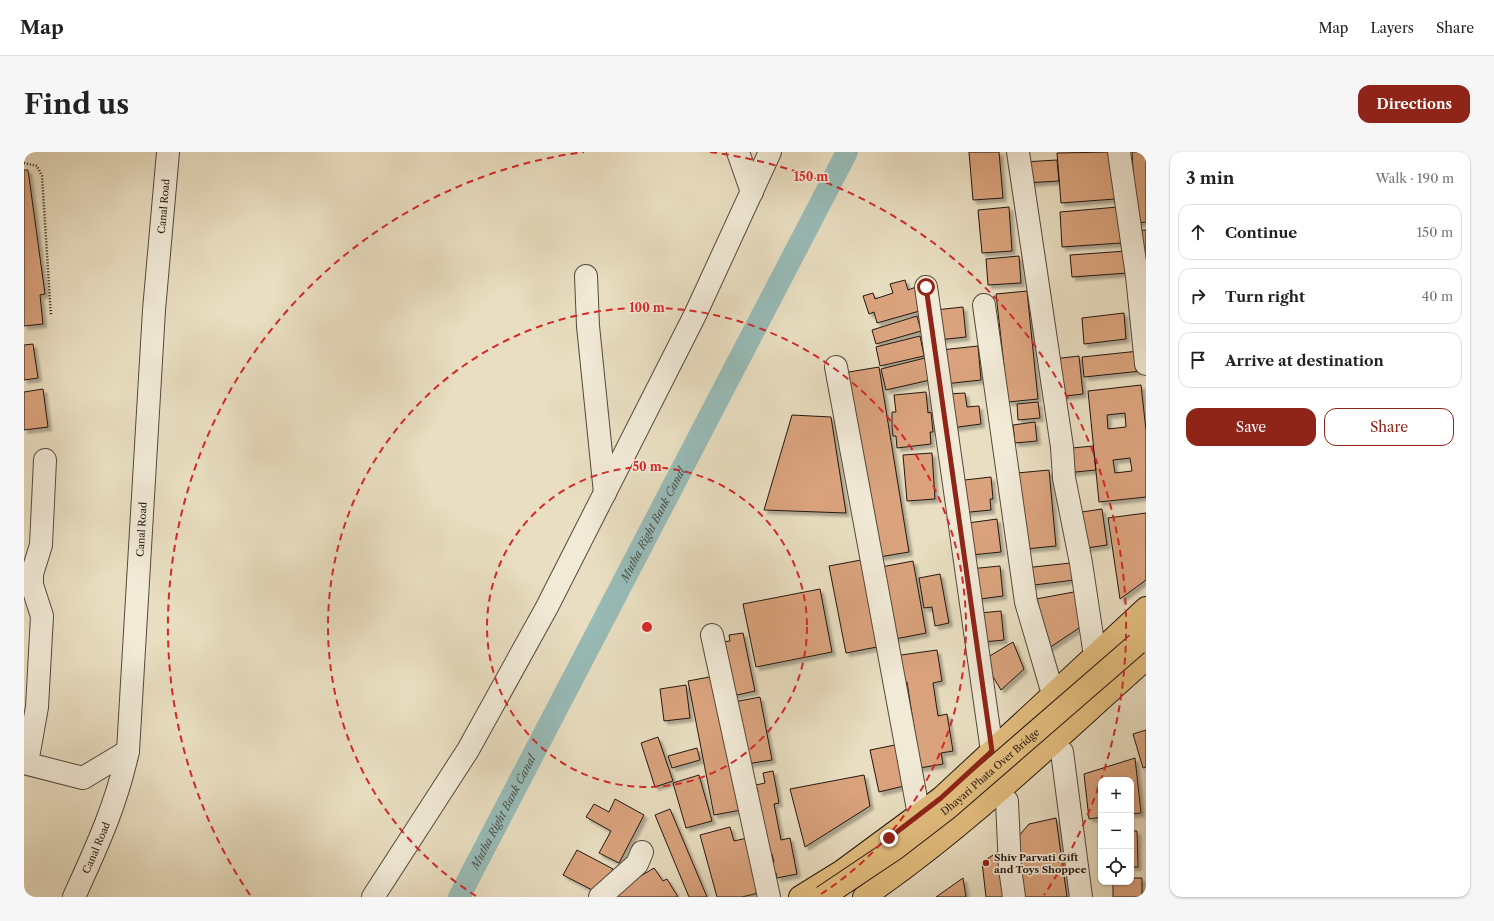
<!DOCTYPE html>
<html lang="en">
<head>
<meta charset="utf-8">
<style>
	:root { --surface:#fff; --page:#f6f6f6; --text:#222; --muted:#767676; --line:#e0e0e0; --accent:#8f2418 }
	body { margin:0; font-family:"Libre Caslon Text",serif; background:var(--page); color:var(--text) }
	.controls { position:absolute; right:12px; bottom:12px; display:grid; overflow:hidden; border-radius:8px; box-shadow:0 1px 3px #0004 }
	.controls button { width:36px; height:36px; display:grid; place-items:center; padding:0; border:0; border-bottom:1px solid var(--line); background:var(--surface); color:var(--text); font:20px sans-serif }
	.stop { position:absolute; width:12px; height:12px; margin:-9px; border:3px solid #8f2418; border-radius:50%; background:#fff }
	.stop.end { background:#8f2418; border-color:#fff; box-shadow:0 1px 4px #0008 }
	.list { margin:0; padding:0; list-style:none }
	h2 { display:flex; justify-content:space-between; align-items:center; height:52px; margin:0; padding:0 16px; font-size:17px }
	h2 small { font-size:13px; font-weight:400; color:var(--muted) }
	.list li { display:grid; grid-template-columns:26px 1fr auto; gap:12px; align-items:center; box-sizing:border-box; height:56px; margin:0 8px 8px; padding:0 8px; border:1px solid var(--line); border-radius:12px }
	.list b { display:block; font-size:15px; white-space:nowrap }
	.list em { font-size:13px; font-style:normal; color:var(--muted) }
	.actions { display:flex; gap:8px; padding:12px 16px }
	.actions a { flex:1; padding:9px 0; border:1px solid var(--accent); border-radius:12px; text-align:center; font-size:14px; color:var(--accent) }
	.actions .main { background:var(--accent); color:#fff }
	.icon { flex:none; width:22px; height:22px; fill:none; stroke:currentColor; stroke-width:2; stroke-linecap:round; stroke-linejoin:round }
	.map { position:relative; flex:none; width:1122px; height:745px; overflow:hidden; border-radius:12px }
	header { display:flex; align-items:center; gap:24px; box-sizing:border-box; height:56px; padding:0 20px; background:var(--surface); border-bottom:1px solid var(--line) }
	header strong { font-size:19px }
	nav { display:flex; gap:22px; margin-inline-start:auto; font-size:14px }
	.intro { display:flex; align-items:center; justify-content:space-between; box-sizing:border-box; height:96px; padding:0 24px }
	h1 { margin:0; font-size:28px }
	.button { padding:10px 18px; border-radius:12px; background:var(--accent); color:#fff; font-size:14px; font-weight:700 }
	main { display:flex; gap:24px; padding:0 24px }
	aside { flex:1; background:var(--surface); border-radius:12px; box-shadow:0 1px 3px #0004 }
	.map>svg:first-child { display:block }
	.lines { fill:none; stroke-linecap:round; stroke-linejoin:round }
	.canal { stroke:#98bbb7; stroke-width:22 }
	.building { fill:#daa37d; stroke:#231710; fill-rule:evenodd; filter:url(#shadow) }
	.minor-casing { stroke:#54493c; stroke-width:24 }
	.major-casing { stroke:#231710; stroke-width:24 }
	.path { stroke:#231710; stroke-width:2.5; stroke-dasharray:1 2; stroke-linecap:butt }
	.minor { stroke:#f1ead7; stroke-width:22 }
	.major { stroke:#e4bf80; stroke-width:22 }
	.major-bridge-casing { stroke:#231710; stroke-width:24; stroke-linecap:butt }
	.major-bridge { stroke:#e4bf80; stroke-width:22 }
	.route { stroke:#8f2418; stroke-width:5 }
	.ring { fill:none; stroke:#d62828; stroke-width:2; stroke-dasharray:7 5 }
	.poi-dot { fill:#8f2418; stroke:#f1ead7; stroke-width:1.5 }
	.labels { text-anchor:middle; dominant-baseline:central; stroke-width:3.5; stroke-linejoin:round; paint-order:stroke }
	.street-label { font-size:10px; fill:#231710; stroke:#f1ead7 }
	.poi-label { font-size:10px; font-weight:bold; fill:#231710; stroke:#f1ead7; text-anchor:start }
	.water-label { font-size:11px; font-style:italic; fill:#4c504a; stroke:#f1ead7 }
	.centre { fill:#d62828; stroke:#f1ead7; stroke-width:2 }
	.ring-label { font-size:12px; text-anchor:middle; font-weight:bold; fill:#d62828; stroke:#f1ead7; stroke-width:3.5; stroke-linejoin:round; paint-order:stroke }
</style>
</head>
<body>
<header>
<strong>Map</strong>
<nav><a>Map</a><a>Layers</a><a>Share</a></nav>
</header>
<div class="intro"><h1>Find us</h1><a class="button">Directions</a></div>
<main>
<div class="map">
<svg width="1122" height="745" viewBox="0 0 1122 745">
	<defs>
		<filter id="shadow"><feDropShadow dx="3.5" dy="3.5" stdDeviation="1" flood-color="#0004"/></filter>
	</defs>
	<rect width="100%" height="100%" fill="#e9dec1"/>
	<filter id="stains"><feTurbulence type="fractalNoise" baseFrequency=".005" numOctaves="4"/><feColorMatrix values="0 0 0 0 .2 0 0 0 0 .09 0 0 0 0 .02 0 0 0 .5 -.17"/></filter>
	<radialGradient id="worn" r=".72"><stop offset=".6" stop-color="#630" stop-opacity="0"/><stop offset="1" stop-color="#630" stop-opacity=".3"/></radialGradient>
	<g class="lines">
		<path class="canal" id="s1" d="M 435,745 L 823,0"/>
	</g>
	<path class="building" d="M 945,0 L 975,0 L 979,46 L 949,48 Z
		M 1087,0 L 1091,47 L 1037,51 L 1033,1 Z
		M 1108,0 L 1122,0 L 1122,70 L 1112,71 Z
		M 1033,8 L 1035,29 L 1001,31 L 999,10 Z
		M 0,18 L 4,18 L 21,142 L 16,143 L 19,172 L 0,174 Z
		M 985,55 L 988,99 L 958,101 L 954,58 Z
		M 1094,55 L 1097,91 L 1038,95 L 1036,60 Z
		M 1122,78 L 1122,126 L 1113,79 Z
		M 1102,99 L 1104,121 L 1048,125 L 1046,103 Z
		M 995,104 L 997,131 L 964,133 L 962,107 Z
		M 881,128 L 884,138 L 892,135 L 899,158 L 853,171 L 850,160 L 845,162 L 839,144 L 849,141 L 851,147 L 869,141 L 866,132 Z
		M 1003,139 L 1014,247 L 984,250 L 972,142 Z
		M 939,155 L 942,185 L 914,188 L 911,158 Z
		M 1100,161 L 1102,187 L 1060,192 L 1058,166 Z
		M 893,164 L 897,179 L 852,192 L 848,178 Z
		M 896,184 L 900,204 L 856,214 L 852,195 Z
		M 9,192 L 14,226 L 0,228 L 0,193 Z
		M 954,194 L 957,228 L 920,232 L 917,198 Z
		M 1115,199 L 1117,219 L 1060,225 L 1058,205 Z
		M 1055,204 L 1059,242 L 1033,245 L 1029,207 Z
		M 901,206 L 906,228 L 862,238 L 857,217 Z
		M 855,215 L 885,400 L 849,406 L 819,221 Z
		M 1117,233 L 1122,278 L 1122,345 L 1075,350 L 1064,239 ZM 1101,261 L 1102,275 L 1084,277 L 1083,263 ZM 1106,306 L 1108,319 L 1091,321 L 1089,308 Z
		M 19,237 L 24,275 L 0,278 L 0,240 Z
		M 902,240 L 904,261 L 907,260 L 909,280 L 906,280 L 907,292 L 873,296 L 872,284 L 869,284 L 868,274 L 868,260 L 872,260 L 870,243 Z
		M 941,241 L 943,255 L 955,254 L 957,272 L 927,276 L 923,242 Z
		M 1014,250 L 1016,266 L 994,268 L 993,252 Z
		M 768,263 L 807,265 L 822,361 L 740,358 Z
		M 1011,270 L 1013,289 L 991,291 L 989,273 Z
		M 1069,294 L 1072,318 L 1041,321 L 1038,297 Z
		M 908,301 L 911,347 L 883,349 L 879,303 Z
		M 1025,318 L 1032,394 L 1001,397 L 993,321 Z
		M 967,325 L 969,347 L 966,347 L 967,358 L 936,361 L 932,329 Z
		M 1078,357 L 1083,393 L 1056,397 L 1051,361 Z
		M 1122,361 L 1122,428 L 1096,447 L 1084,366 Z
		M 973,367 L 977,400 L 947,403 L 944,371 Z
		M 837,408 L 853,495 L 822,501 L 805,414 Z
		M 889,409 L 902,481 L 866,488 L 852,416 Z
		M 1056,410 L 1058,427 L 1002,434 L 1000,416 Z
		M 976,414 L 979,444 L 948,448 L 945,417 Z
		M 916,422 L 925,471 L 911,474 L 908,455 L 900,456 L 895,426 Z
		M 796,437 L 808,500 L 732,515 L 719,452 Z
		M 1055,439 L 1061,472 L 1022,498 L 1012,447 Z
		M 977,459 L 980,488 L 959,490 L 956,461 Z
		M 719,481 L 731,539 L 704,545 L 697,490 L 706,489 L 705,483 Z
		M 989,490 L 1000,517 L 977,538 L 959,508 Z
		M 913,498 L 918,529 L 909,531 L 914,564 L 923,562 L 929,599 L 917,601 L 919,612 L 890,617 L 894,601 L 883,530 L 875,531 L 870,504 Z
		M 691,524 L 717,658 L 690,663 L 664,529 Z
		M 662,533 L 666,566 L 640,569 L 636,537 Z
		M 736,545 L 748,608 L 722,612 L 710,550 Z
		M 1122,578 L 1122,615 L 1119,616 L 1109,582 Z
		M 634,585 L 649,629 L 631,635 L 617,591 Z
		M 871,593 L 880,634 L 855,640 L 846,598 Z
		M 673,596 L 676,608 L 648,616 L 644,604 Z
		M 1111,606 L 1117,661 L 1107,662 L 1107,628 L 1077,628 L 1077,665 L 1065,667 L 1060,622 Z
		M 749,619 L 755,651 L 750,652 L 757,688 L 766,686 L 773,722 L 753,726 L 752,721 L 748,721 L 746,711 L 750,710 L 748,702 L 742,703 L 731,640 L 734,640 L 732,633 L 741,631 L 739,621 Z
		M 675,623 L 688,669 L 662,676 L 649,631 Z
		M 840,623 L 846,654 L 781,695 L 766,637 Z
		M 591,647 L 620,663 L 595,711 L 575,701 L 587,679 L 562,665 L 570,652 L 585,660 Z
		M 646,657 L 683,745 L 665,745 L 631,663 Z
		M 1032,666 L 1043,745 L 993,745 L 987,693 L 1005,672 Z
		M 706,675 L 710,689 L 723,686 L 738,740 L 718,745 L 693,745 L 676,683 Z
		M 1107,679 L 1113,679 L 1114,715 L 1107,715 Z
		M 982,695 L 988,745 L 962,745 L 958,710 Z
		M 553,698 L 589,717 L 576,742 L 539,723 Z
		M 630,716 L 639,729 L 643,727 L 654,745 L 582,745 Z
		M 939,726 L 942,745 L 912,745 Z
		M 1107,726 L 1118,726 L 1118,745 L 1089,745 L 1089,730 L 1107,730 Z"/>
	<g class="lines">
		<defs>
			<g id="minor">
				<path d="M 714,0 L 728,40"/>
				<path d="M 994,0 L 1038,295 L 1040,326 L 1057,411 L 1071,504"/>
				<path d="M 1095,0 L 1113,124 L 1122,212"/>
				<path d="M 562,124 L 564,174 L 581,341"/>
				<path d="M 902,135 L 968,599"/>
				<path d="M 960,153 L 1002,450 L 1029,542"/>
				<path d="M 812,215 L 895,663"/>
				<path d="M 688,483 L 745,745"/>
				<path d="M 1038,600 L 1057,745"/>
				<path d="M 0,605 L 5,600 L 13,555 L 18,464 L 8,433 L 8,422 L 17,393 L 21,308"/>
				<path d="M 0,611 L 59,626 L 104,599"/>
				<path d="M 983,649 L 986,716 L 990,745"/>
				<path id="s2" d="M 50,745 C 73,694 92,654 104,599 L 130,158 L 144,0"/>
				<path d="M 349,745 L 444,598 L 523,455 L 671,163 L 746,0"/>
				<path d="M 576,745 L 613,712 L 618,700"/>
			</g>
			<path id="major" d="M 1113,492 L 1122,481
				M 776,745 L 818,719 L 917,646 L 1122,456
				M 840,745 C 941,676 1030,589 1122,507"/>
		</defs>
		<use href="#minor" class="minor-casing"/>
		<use href="#major" class="major-casing"/>
		<path class="path" d="M 0,11 L 13,14 L 18,24 L 27,164"/>
		<use href="#minor" class="minor"/>
		<use href="#major" class="major"/>
		<defs>
			<g id="major-bridge">
				<path id="s3" d="M 799,745 L 872,696 L 924,656 L 1113,492"/>
			</g>
		</defs>
		<use href="#major-bridge" class="major-bridge-casing"/>
		<use href="#major-bridge" class="major-bridge"/>
	</g>
	<g class="lines">
		<path class="route" d="M 865,686 L 917,646 L 968,599 L 902,135"/>
	</g>
	<g class="ring">
		<circle cx="623" cy="475" r="160"/>
		<path d="M452 744A319 319 0 1 1 794 744"/>
		<path d="M226 743A479 479 0 0 1 560 0M686 0A479 479 0 0 1 1020 743"/>
	</g>
	<circle class="poi-dot" cx="962" cy="711" r="4"/>
	<g class="labels">
		<g class="street-label">
			<text stroke="none"><textPath href="#s2" startOffset="702">Canal Road</textPath></text>
			<text stroke="none"><textPath href="#s2" startOffset="378">Canal Road</textPath></text>
			<text stroke="none"><textPath href="#s3" startOffset="209">Dhayari Phata Over Bridge</textPath></text>
			<text stroke="none"><textPath href="#s2" startOffset="54">Canal Road</textPath></text>
		</g>
		<g class="poi-label">
			<text x="970" y="705">Shiv Parvati Gift<tspan x="970" dy="12">and Toys Shoppee</tspan></text>
		</g>
		<g class="water-label">
			<text stroke="none"><textPath href="#s1" startOffset="420">Mutha Right Bank Canal</textPath></text>
			<text stroke="none"><textPath href="#s1" startOffset="96">Mutha Right Bank Canal</textPath></text>
		</g>
	</g>
	<circle cx="623" cy="475" r="6" class="centre"/>
	<g class="ring-label">
		<text x="787" y="29">150 m</text>
		<text x="623" y="160">100 m</text>
		<text x="623" y="319">50 m</text>
	</g>
	<rect width="100%" height="100%" filter="url(#stains)"/>
	<rect width="100%" height="100%" fill="url(#worn)"/>
</svg>
<div class="controls">
<button>+</button>
<button>−</button>
<button><svg class="icon" aria-label="locate" viewBox="0 0 24 24"><circle cx="12" cy="12" r="6"/><path d="M12 2v4M12 18v4M2 12h4M18 12h4"/></svg></button>
</div>
<div class="stop" style="left:902px;top:135px"></div>
<div class="stop end" style="left:865px;top:686px"></div>
</div>
<aside>
<h2>3 min<small>Walk · 190 m</small></h2>
<ul class="list">
<li><svg class="icon" aria-label="ahead" viewBox="0 0 24 24"><path d="M12 20V5M6 11l6-6 6 6"/></svg><div><b>Continue</b></div><em>150 m</em></li>
<li><svg class="icon" aria-label="right" viewBox="0 0 24 24"><path d="M7 20v-9h11M14 6l5 5-5 5"/></svg><div><b>Turn right</b></div><em>40 m</em></li>
<li><svg class="icon" aria-label="arrive" viewBox="0 0 24 24"><path d="M6 21V4h12l-3 4 3 4H6"/></svg><div><b>Arrive at destination</b></div></li>
</ul>
<div class="actions"><a class="main">Save</a><a>Share</a></div>
</aside>
</main>
</body>
</html>
